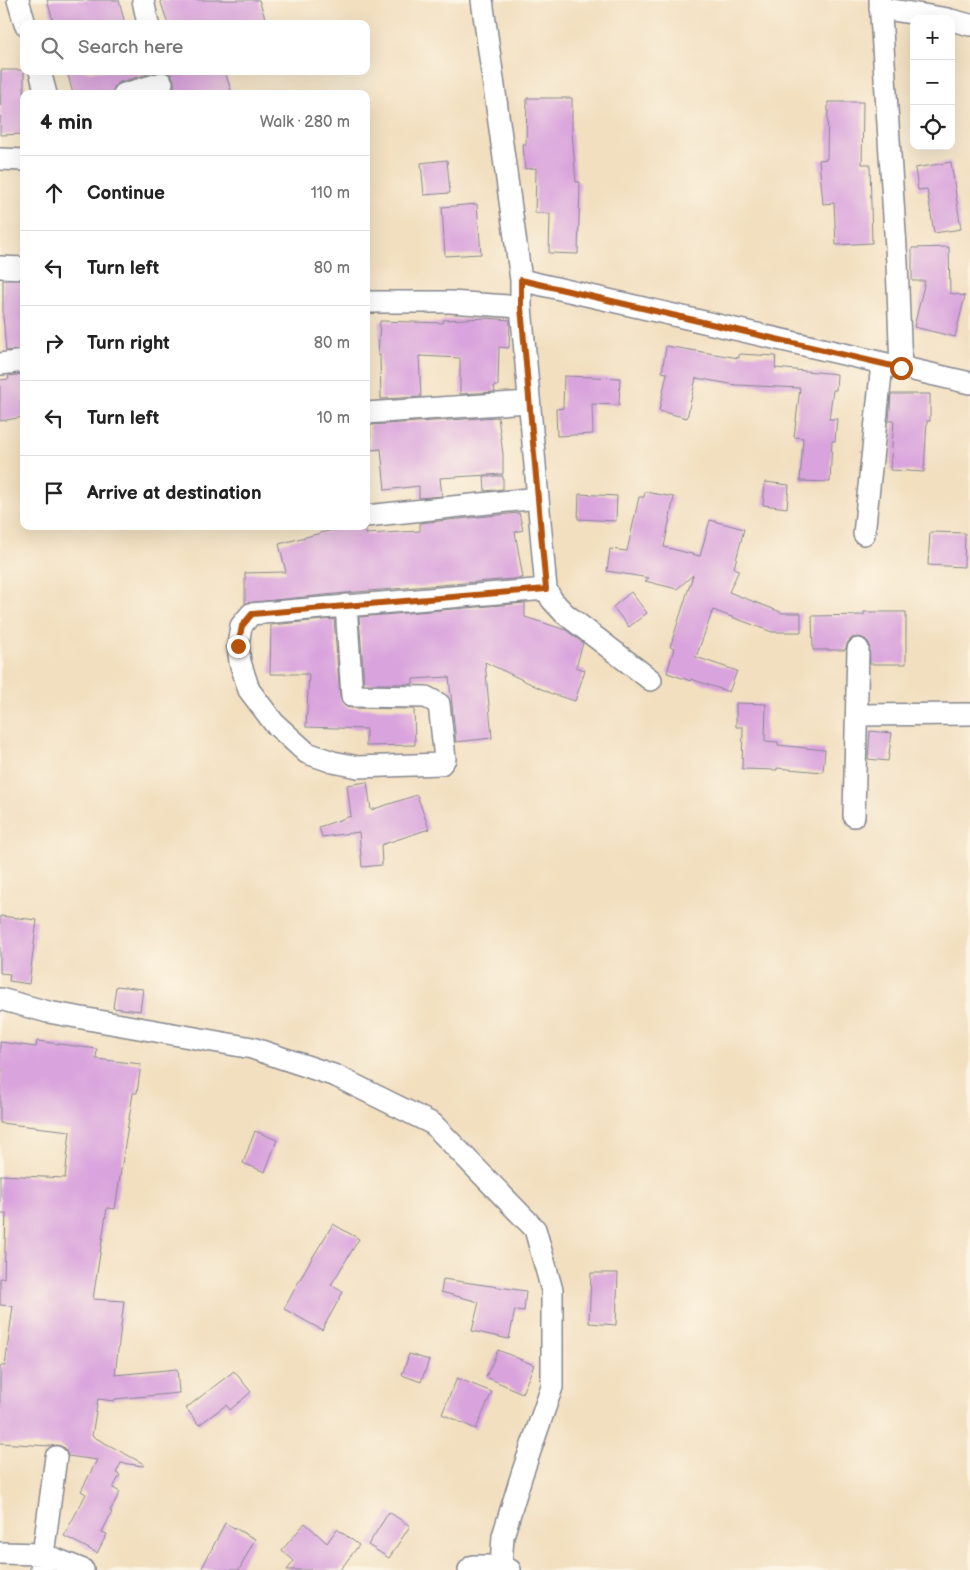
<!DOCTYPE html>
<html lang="en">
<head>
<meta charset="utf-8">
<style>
	:root { --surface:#fff; --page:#f6f6f6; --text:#222; --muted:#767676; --line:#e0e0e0 }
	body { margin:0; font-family:"Balsamiq Sans",sans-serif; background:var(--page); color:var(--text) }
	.controls { position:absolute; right:15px; top:15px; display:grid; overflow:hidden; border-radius:10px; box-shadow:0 5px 20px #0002 }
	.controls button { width:45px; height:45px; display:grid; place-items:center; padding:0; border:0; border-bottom:1px solid var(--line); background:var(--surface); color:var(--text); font:25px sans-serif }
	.stop { position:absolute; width:15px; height:15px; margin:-11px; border:4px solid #b45309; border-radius:50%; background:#fff }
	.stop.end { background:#b45309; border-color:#fff; box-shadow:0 1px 5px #0008 }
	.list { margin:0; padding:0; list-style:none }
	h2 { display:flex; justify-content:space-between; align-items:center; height:65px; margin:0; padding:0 20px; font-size:21px }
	h2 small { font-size:16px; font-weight:400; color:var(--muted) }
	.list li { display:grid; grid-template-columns:32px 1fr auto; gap:15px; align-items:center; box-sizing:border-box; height:75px; padding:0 20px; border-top:1px solid var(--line) }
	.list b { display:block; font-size:19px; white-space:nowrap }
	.list em { font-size:16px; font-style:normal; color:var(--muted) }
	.icon { flex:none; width:28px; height:28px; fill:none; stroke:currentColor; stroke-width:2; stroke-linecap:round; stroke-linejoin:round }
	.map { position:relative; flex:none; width:970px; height:1570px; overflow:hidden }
	.search { position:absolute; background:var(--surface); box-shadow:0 5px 20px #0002; left:20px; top:20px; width:350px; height:55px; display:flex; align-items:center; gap:12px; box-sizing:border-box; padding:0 18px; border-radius:10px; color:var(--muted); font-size:19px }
	.panel { position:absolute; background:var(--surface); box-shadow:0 5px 20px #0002; left:20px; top:90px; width:350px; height:440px; border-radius:10px }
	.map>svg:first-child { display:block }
	.building { fill:#d9a3dd }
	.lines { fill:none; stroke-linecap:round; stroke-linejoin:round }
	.street-casing { stroke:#86878f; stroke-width:24 }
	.street { stroke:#fff; stroke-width:21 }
	.route { stroke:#b45309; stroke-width:6 }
</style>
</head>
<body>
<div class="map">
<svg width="970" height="1570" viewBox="0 0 970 1570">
	<rect width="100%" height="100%" fill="#fcf5e5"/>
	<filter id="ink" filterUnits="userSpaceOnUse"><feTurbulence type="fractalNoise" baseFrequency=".02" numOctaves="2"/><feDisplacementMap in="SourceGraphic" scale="10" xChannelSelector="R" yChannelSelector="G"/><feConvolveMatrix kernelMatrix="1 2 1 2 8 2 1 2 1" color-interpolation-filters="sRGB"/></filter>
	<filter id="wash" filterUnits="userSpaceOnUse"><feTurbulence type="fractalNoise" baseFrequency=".0096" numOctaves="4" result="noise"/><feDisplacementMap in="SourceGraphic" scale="20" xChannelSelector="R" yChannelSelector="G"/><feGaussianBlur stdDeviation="1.12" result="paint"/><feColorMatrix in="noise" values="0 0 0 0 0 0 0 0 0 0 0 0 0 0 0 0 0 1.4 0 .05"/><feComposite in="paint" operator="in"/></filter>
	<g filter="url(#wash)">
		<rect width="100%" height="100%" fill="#f2dfc0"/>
		<g id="blocks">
			<path class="building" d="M 47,0 L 119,0 L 125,24 L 54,24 Z
				M 160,0 L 259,0 L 267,24 L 168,24 Z
				M 1,70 L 24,70 L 24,134 L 0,135 Z
				M 67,71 L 158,71 L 120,82 L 115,86 L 112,94 L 73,94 Z
				M 166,71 L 225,71 L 232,94 L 168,94 L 174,86 L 174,80 L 171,74 Z
				M 527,98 L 572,98 L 572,132 L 576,182 L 580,182 L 578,254 L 549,253 L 550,214 L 535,213 L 536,168 L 525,169 L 523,144 L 526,144 Z
				M 828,102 L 863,102 L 862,164 L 870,164 L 872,243 L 836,245 L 834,203 L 823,204 L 819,160 L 827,159 Z
				M 447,160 L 450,193 L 424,195 L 421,163 Z
				M 951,162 L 961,229 L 934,233 L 927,189 L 918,190 L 915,168 Z
				M 477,204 L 481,254 L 445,256 L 442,207 Z
				M 949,247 L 950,293 L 965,296 L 955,337 L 914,327 L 925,281 L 912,281 L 912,248 Z
				M 3,280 L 24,280 L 24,349 L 6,351 L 3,316 Z
				M 487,318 L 510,320 L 509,348 L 499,347 L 498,386 L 494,386 L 495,392 L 460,394 L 460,358 L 419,356 L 421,397 L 381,399 L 380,355 L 378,355 L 380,321 L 443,323 L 443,320 Z
				M 666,346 L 739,358 L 739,354 L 776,356 L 775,368 L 837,374 L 836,390 L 833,390 L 829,419 L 837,419 L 835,441 L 832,441 L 830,482 L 800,481 L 803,438 L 794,437 L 800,388 L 736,385 L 696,378 L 687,418 L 659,411 L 667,373 L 662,372 Z
				M 24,374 L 24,417 L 0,421 L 0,380 L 9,379 L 8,376 Z
				M 564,376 L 620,378 L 619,405 L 592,404 L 593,434 L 557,436 L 556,409 L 563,408 Z
				M 891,394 L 930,394 L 930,421 L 927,421 L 924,472 L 890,470 L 894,421 L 889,421 Z
				M 498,417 L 503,454 L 503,474 L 440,478 L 442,496 L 419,498 L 419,486 L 385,490 L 381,449 L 371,450 L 370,425 Z
				M 484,476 L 503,476 L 503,489 L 485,491 Z
				M 765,482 L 789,485 L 787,508 L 763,505 Z
				M 645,492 L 674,497 L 664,547 L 700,556 L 710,520 L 744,529 L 734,568 L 739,570 L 729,592 L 783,613 L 801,613 L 801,632 L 772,632 L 713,610 L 696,657 L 737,671 L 729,692 L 691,679 L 691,681 L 667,673 L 674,648 L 670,647 L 693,575 L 677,589 L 645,581 L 649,578 L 607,571 L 610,549 L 627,551 L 639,497 L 644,497 Z
				M 579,494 L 617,496 L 616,521 L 578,519 Z
				M 519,513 L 523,530 L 515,532 L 523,578 L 345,593 L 245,603 L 245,573 L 286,572 L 279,544 L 332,530 L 364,528 L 366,528 L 366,534 L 420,531 L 420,523 Z
				M 930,532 L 965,533 L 964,567 L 928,565 Z
				M 631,592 L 647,613 L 629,627 L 613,607 Z
				M 525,603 L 525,617 L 566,630 L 583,643 L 576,667 L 585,670 L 575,701 L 552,694 L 485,662 L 492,738 L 456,742 L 449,677 L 413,679 L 413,684 L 364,684 L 359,617 Z
				M 864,612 L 906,612 L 906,664 L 870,664 L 869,643 L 865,639 L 859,637 L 852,638 L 848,642 L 845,650 L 813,650 L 812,616 L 864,615 Z
				M 334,619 L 340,697 L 342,703 L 346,707 L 352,708 L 414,709 L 415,745 L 366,746 L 366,729 L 306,727 L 309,674 L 270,674 L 271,625 Z
				M 736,703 L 766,704 L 765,741 L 778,742 L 778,745 L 825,750 L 823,772 L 777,768 L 777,770 L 742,769 L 743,727 L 736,727 Z
				M 870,731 L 892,733 L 888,761 L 868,759 Z
				M 367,782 L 371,810 L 417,795 L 429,829 L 381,845 L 382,865 L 362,867 L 359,832 L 322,837 L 319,827 L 351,816 L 347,785 Z
				M 0,916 L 37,920 L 29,984 L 9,981 L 10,974 L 0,973 Z
				M 116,986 L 143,989 L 140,1011 L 113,1008 Z
				M 37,1041 L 97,1049 L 96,1059 L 141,1064 L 137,1093 L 133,1093 L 115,1209 L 107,1208 L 93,1299 L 124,1301 L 115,1375 L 177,1369 L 179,1393 L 115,1399 L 114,1401 L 98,1399 L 92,1436 L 144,1464 L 144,1466 L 121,1463 L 116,1473 L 120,1475 L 113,1488 L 120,1492 L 110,1511 L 112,1512 L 102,1532 L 107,1534 L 97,1553 L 64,1536 L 86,1494 L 81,1491 L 97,1460 L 68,1456 L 65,1448 L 58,1445 L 50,1446 L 0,1443 L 0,1366 L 5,1366 L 13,1306 L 0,1305 L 0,1278 L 4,1278 L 6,1214 L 0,1214 L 0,1175 L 65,1178 L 70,1131 L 0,1123 L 0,1088 L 2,1069 L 0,1069 L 0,1042 L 36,1047 Z
				M 255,1131 L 277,1140 L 265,1172 L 243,1163 Z
				M 333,1224 L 359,1239 L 331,1285 L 343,1292 L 322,1330 L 284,1309 L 306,1268 Z
				M 591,1273 L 618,1273 L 616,1325 L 589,1323 Z
				M 443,1279 L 526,1291 L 524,1311 L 515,1310 L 509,1339 L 472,1331 L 479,1302 L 441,1292 Z
				M 498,1350 L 534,1365 L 522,1393 L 486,1377 Z
				M 409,1354 L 429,1360 L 421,1382 L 402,1375 Z
				M 234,1371 L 251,1392 L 230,1410 L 226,1405 L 199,1425 L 186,1408 Z
				M 457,1378 L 492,1392 L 476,1429 L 442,1414 Z
				M 389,1512 L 410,1526 L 389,1558 L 368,1545 Z
				M 225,1523 L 255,1539 L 239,1570 L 201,1570 Z
				M 305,1523 L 327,1543 L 337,1529 L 359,1545 L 340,1570 L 287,1570 L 294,1561 L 282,1550 Z"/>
		</g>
	</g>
	<g filter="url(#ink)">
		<use href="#blocks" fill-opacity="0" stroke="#86878f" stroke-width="1"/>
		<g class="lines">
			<defs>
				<path id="street" d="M 18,0 L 25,24
					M 143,0 L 148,24
					M 482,0 L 521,280 L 521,307 L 546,589
					M 880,0 L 897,263 L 901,369
					M 880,8 L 948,19
					M 951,20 L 970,25
					M 40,71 L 46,94
					M 124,94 L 162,83
					M 0,159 L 24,160
					M 0,267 L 24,268
					M 521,280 L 970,383
					M 366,302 L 450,302 L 521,307
					M 0,364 L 24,361
					M 366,413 L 529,402
					M 366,516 L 538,498
					M 864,534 L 882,364
					M 346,605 L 352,696 L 426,697 L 439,704 L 445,759 L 441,764 L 358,767 L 333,762 L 307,753 L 274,723 L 249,690 L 240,662 L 238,645 L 241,626 L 251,614 L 546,589 L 552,600 L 564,613 L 651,680
					M 857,715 L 970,714
					M 854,816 L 858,649
					M 0,999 L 48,1012 L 252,1048 L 336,1076 L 433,1124 L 535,1229 L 552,1290 L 552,1387 L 522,1474 L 503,1536 L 501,1566
					M 0,1553 L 43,1554 L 83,1570
					M 41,1570 L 56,1457
					M 469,1570 L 473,1566 L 501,1566 L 510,1570"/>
			</defs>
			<use href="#street" class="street-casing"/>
			<use href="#street" class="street"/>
		</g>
	</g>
	<g class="lines" filter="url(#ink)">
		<path class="route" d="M 238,646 L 242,626 L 252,614 L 546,589 L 521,307 L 521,280 L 901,368"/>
	</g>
</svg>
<div class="controls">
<button>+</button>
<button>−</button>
<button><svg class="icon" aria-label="locate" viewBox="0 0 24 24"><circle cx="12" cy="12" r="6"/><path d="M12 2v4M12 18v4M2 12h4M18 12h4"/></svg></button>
</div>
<div class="stop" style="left:901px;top:368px"></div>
<div class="stop end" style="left:238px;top:646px"></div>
<div class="search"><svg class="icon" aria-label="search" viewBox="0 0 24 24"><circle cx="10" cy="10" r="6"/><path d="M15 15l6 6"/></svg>Search here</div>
<section class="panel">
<h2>4 min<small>Walk · 280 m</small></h2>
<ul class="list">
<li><svg class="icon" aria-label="ahead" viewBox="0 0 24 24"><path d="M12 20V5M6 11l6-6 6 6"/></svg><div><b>Continue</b></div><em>110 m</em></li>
<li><svg class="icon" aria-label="left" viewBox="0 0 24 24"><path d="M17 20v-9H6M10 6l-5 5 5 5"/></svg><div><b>Turn left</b></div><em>80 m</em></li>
<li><svg class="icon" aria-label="right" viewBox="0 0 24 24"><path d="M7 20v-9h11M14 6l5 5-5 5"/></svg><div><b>Turn right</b></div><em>80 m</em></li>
<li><svg class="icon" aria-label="left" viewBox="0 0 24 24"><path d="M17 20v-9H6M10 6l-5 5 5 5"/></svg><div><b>Turn left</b></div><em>10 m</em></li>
<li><svg class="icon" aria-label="arrive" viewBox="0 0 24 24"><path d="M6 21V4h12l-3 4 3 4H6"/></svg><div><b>Arrive at destination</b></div></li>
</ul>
</section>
</div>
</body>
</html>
